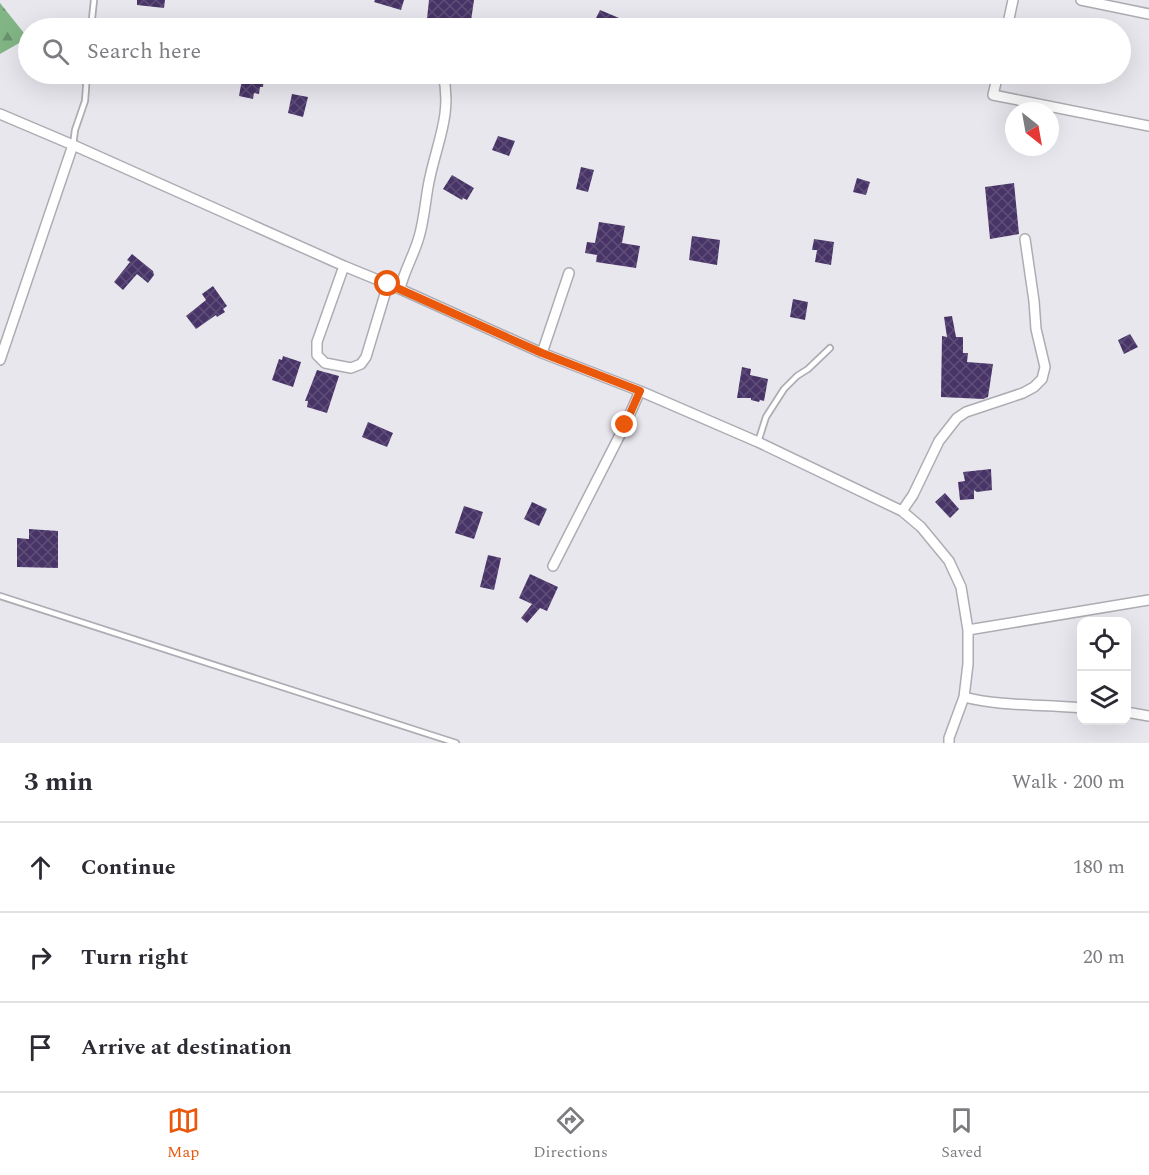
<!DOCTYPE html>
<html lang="en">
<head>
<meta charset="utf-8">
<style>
	:root { --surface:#fff; --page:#f2f2f3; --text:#2b2b33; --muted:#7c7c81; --line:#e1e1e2; --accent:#ea580c }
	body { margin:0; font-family:Spectral,serif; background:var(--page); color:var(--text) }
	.controls { position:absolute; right:18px; bottom:18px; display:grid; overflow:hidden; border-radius:12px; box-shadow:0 6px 24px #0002 }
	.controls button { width:54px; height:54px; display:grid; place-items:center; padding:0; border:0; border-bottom:2px solid var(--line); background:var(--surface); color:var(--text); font:30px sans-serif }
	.compass { position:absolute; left:1005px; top:102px; width:54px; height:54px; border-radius:50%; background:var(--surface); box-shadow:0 6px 24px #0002; rotate:149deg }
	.stop { position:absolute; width:18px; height:18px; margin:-14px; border:4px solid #ea580c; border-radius:50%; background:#fff }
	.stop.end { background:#ea580c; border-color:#fff; box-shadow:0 2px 6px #0008 }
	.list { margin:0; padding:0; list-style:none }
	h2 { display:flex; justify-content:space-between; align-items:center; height:78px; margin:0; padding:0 24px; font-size:26px }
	h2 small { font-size:20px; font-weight:400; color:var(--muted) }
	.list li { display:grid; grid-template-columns:39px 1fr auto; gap:18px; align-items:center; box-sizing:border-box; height:90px; padding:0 24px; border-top:2px solid var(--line) }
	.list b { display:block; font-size:22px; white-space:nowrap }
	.list em { font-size:20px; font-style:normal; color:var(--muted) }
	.icon { flex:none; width:33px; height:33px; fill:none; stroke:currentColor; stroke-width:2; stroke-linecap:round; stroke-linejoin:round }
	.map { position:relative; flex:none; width:1149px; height:743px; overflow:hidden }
	.search { position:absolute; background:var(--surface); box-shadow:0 6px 24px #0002; left:18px; right:18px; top:18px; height:66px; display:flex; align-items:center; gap:15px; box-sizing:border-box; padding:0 21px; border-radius:33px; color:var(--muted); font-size:22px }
	.sheet { height:348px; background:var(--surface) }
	nav { display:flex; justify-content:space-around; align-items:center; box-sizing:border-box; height:84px; border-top:2px solid var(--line); background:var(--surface); font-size:16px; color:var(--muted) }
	nav a { display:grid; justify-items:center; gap:3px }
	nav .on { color:var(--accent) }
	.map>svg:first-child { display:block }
	.forest { fill:url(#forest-firs) }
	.building { fill:url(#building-cross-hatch) }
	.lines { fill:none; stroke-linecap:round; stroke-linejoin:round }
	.lane-casing { stroke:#aeacb3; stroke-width:8 }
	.street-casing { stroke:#aeacb3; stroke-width:12 }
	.lane { stroke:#fff; stroke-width:4.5 }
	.street { stroke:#fff; stroke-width:9 }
	.route { stroke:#ea580c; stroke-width:8 }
</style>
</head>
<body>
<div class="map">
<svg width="1149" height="743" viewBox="0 0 1149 743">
	<defs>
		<pattern id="forest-firs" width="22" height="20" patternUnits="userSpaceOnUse" patternTransform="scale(1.5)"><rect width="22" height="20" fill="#82b586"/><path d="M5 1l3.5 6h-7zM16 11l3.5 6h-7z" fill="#69926d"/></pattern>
		<pattern id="building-cross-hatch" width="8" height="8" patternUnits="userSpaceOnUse" patternTransform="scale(1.5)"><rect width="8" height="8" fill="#483467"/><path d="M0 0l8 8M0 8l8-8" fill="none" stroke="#5f4f78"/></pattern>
	</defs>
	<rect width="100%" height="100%" fill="#e9e7ee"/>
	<path class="forest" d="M 0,3 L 28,38 L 0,54 Z"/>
	<path class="building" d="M 137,0 L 165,0 L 164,8 L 137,5 Z
		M 375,0 L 404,0 L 401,10 L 374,2 Z
		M 429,0 L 474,0 L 470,28 L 426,28 Z
		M 600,10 L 643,28 L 602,28 L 593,24 Z
		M 243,74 L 264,77 L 263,87 L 260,87 L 259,94 L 254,93 L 253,99 L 239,96 Z
		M 292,94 L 308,97 L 303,117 L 288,113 Z
		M 498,136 L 515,141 L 509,156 L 492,150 Z
		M 581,167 L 594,170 L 588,192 L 576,189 Z
		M 452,175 L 474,188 L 467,200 L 463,198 L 462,200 L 443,189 Z
		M 857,178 L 870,182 L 866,195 L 853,192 Z
		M 1014,183 L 1019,234 L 990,239 L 985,187 Z
		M 599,222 L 625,226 L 622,243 L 640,246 L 636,268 L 596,262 L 597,255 L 585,253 L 587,242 L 595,243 Z
		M 692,236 L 720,240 L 717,265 L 689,260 Z
		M 814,239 L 834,242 L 831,265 L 815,262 L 817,250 L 812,250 Z
		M 132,254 L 153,271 L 154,275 L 148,283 L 137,274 L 123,290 L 114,282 L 130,262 L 127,260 Z
		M 213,286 L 227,306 L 223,309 L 225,312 L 217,317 L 216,315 L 196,329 L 186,316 L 206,300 L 202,294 Z
		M 793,299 L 808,302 L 805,320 L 790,317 Z
		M 952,316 L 956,337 L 963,337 L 963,353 L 968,353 L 967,362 L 993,364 L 988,397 L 983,399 L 941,397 L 942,336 L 947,337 L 944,317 Z
		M 1130,334 L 1138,347 L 1124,354 L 1118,340 Z
		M 283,356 L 301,362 L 293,387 L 272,380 L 279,359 L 282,360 Z
		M 742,367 L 751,369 L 750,375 L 768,379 L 764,401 L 760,400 L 759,402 L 751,400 L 751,398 L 737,398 Z
		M 317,370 L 339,376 L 327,413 L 307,407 L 308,401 L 305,401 Z
		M 368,422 L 393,433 L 387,447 L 362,437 Z
		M 991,469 L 992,490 L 977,492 L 974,490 L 974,499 L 960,500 L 958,482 L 965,481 L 963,472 Z
		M 945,493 L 959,509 L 950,518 L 935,502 Z
		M 532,502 L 547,509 L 539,526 L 524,519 Z
		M 464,506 L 483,512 L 474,539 L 455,533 Z
		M 29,529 L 58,531 L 58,568 L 17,567 L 17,538 L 29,539 Z
		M 488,555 L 501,558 L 494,590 L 480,587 Z
		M 530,574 L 558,587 L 547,611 L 540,608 L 527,623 L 521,618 L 532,604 L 519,598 Z"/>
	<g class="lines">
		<defs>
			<path id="lane" d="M 91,28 L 94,0
				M 73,145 L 75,130 L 85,101 L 87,74
				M 758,442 L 766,417 L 784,389 L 797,376 L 808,369 L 830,348
				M 0,596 L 456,743"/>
			<path id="street" d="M 1081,0 L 1149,14
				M 1007,28 L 1013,0
				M 998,74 L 993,95 L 1149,126
				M 0,114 L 73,145 L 344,266 L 400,289 L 542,353 L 640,391 L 758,442 L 902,511 L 921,527 L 949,561 L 961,587 L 968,630 L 968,664 L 964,697 L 949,738 L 949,743
				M 344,266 L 317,342 L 317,355 L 325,363 L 351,368 L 361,364 L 366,357 L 388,284
				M 400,289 C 404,271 414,255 419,237 C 424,220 425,204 428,187 C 435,146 453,116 443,74
				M 542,353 L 569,273
				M 0,360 L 73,145
				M 902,511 L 913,495 L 939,441 L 957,418 L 966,412 L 1023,393 L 1034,387 L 1042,379 L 1045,367 L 1036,329 L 1034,301 L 1025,239
				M 553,566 L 625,425 L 640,391
				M 968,630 L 1149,600
				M 964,697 C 1003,707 1042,704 1082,708
				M 1126,712 L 1149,716"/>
		</defs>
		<use href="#lane" class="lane-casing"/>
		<use href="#street" class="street-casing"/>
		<use href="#lane" class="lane"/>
		<use href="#street" class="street"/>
	</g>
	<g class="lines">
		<path class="route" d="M 388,284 L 542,353 L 640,391 L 625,425"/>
	</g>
</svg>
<div class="controls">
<button><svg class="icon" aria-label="locate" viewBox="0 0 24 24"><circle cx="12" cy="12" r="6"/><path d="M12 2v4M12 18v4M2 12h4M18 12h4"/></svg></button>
<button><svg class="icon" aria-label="layers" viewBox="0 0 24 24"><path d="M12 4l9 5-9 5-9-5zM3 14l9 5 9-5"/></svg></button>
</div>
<svg class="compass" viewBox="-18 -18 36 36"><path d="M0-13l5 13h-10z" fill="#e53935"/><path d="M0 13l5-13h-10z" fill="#7c7c81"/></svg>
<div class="stop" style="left:388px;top:284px"></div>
<div class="stop end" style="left:625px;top:425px"></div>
<div class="search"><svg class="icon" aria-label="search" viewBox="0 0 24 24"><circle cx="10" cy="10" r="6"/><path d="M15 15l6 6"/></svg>Search here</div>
</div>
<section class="sheet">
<h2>3 min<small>Walk · 200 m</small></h2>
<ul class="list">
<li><svg class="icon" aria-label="ahead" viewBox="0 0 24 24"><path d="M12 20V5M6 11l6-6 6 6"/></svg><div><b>Continue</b></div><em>180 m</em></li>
<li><svg class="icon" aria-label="right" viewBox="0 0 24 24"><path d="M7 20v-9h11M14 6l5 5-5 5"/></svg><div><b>Turn right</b></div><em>20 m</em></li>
<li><svg class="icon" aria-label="arrive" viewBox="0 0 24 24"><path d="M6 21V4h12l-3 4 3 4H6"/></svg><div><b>Arrive at destination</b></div></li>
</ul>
</section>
<nav>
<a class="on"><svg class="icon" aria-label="map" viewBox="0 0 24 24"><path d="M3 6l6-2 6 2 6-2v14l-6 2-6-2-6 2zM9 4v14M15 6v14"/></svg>Map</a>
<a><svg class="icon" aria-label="directions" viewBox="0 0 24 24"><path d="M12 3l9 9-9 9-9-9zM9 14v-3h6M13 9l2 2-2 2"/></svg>Directions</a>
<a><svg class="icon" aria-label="saved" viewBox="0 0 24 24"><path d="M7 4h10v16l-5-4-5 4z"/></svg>Saved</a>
</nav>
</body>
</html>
